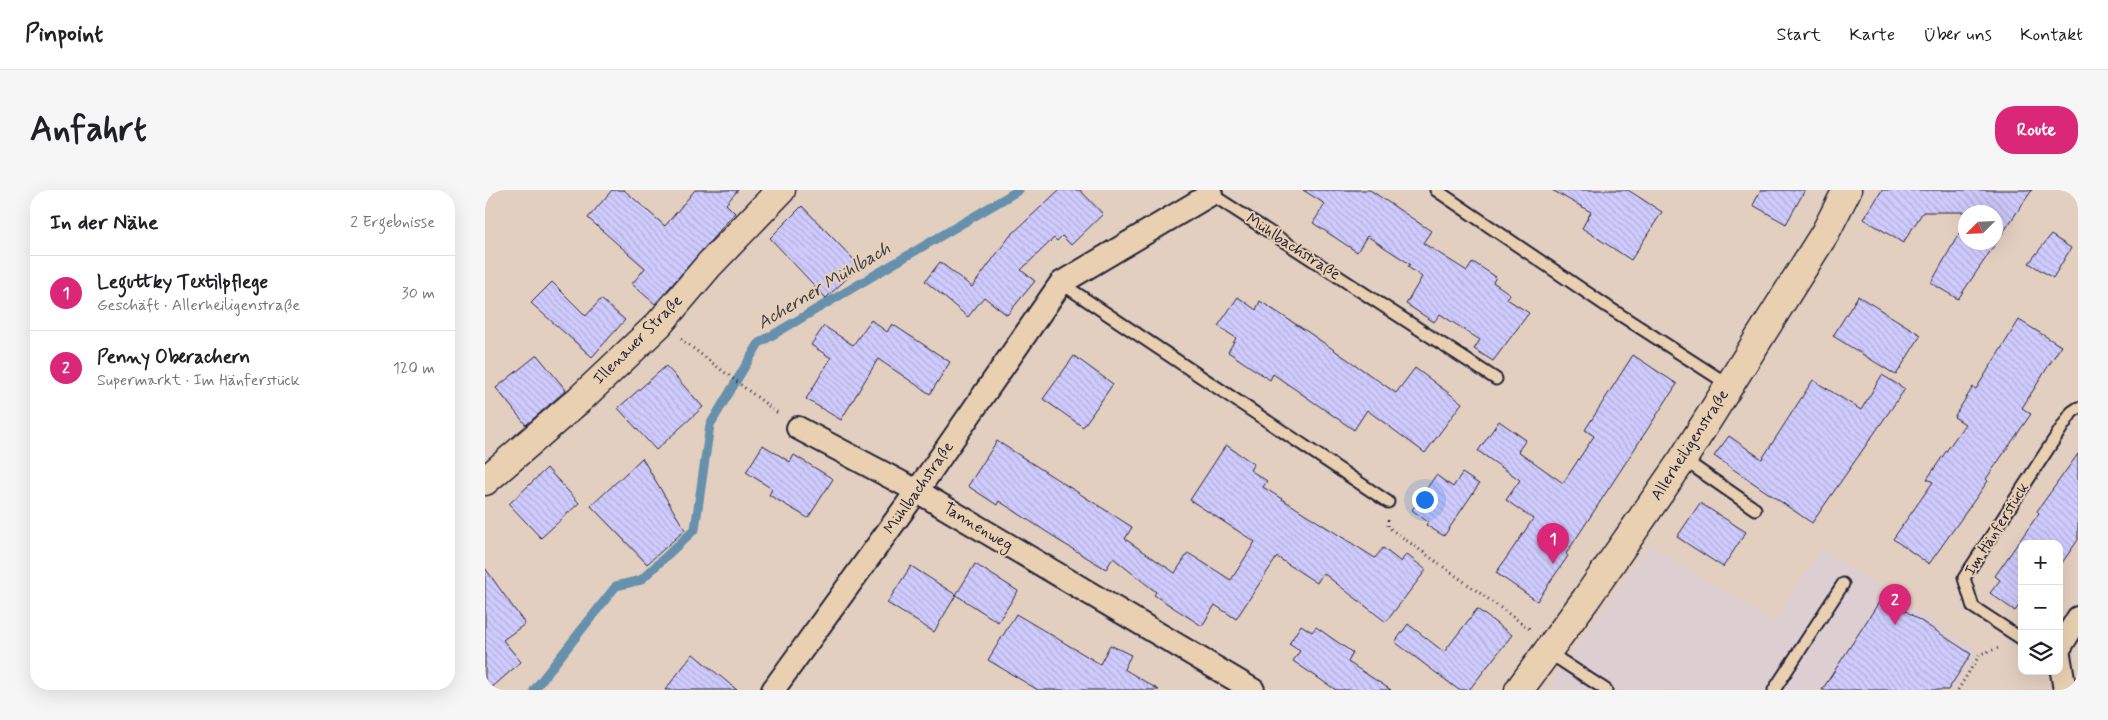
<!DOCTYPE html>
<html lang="de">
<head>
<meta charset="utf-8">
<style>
	:root { --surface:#fff; --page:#f6f6f6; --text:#202124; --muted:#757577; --line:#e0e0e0; --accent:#db2777 }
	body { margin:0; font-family:Mynerve,sans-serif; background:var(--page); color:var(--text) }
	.controls { position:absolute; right:15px; bottom:15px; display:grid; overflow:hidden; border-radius:10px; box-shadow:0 5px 20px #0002 }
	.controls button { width:45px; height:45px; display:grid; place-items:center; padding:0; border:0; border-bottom:1px solid var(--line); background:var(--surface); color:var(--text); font:25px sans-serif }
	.compass { position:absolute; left:1473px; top:15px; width:45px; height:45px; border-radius:50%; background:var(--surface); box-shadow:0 5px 20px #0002; rotate:246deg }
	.you { position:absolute; left:939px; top:309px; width:18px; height:18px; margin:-12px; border:4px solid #fff; border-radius:50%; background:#1a73e8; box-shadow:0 0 0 8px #1a73e833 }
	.badge { display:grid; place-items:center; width:32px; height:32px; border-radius:50%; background:var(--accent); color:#fff; font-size:16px; font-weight:700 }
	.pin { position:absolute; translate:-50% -41px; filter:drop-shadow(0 1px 2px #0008) }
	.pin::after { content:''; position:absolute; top:26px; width:18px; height:15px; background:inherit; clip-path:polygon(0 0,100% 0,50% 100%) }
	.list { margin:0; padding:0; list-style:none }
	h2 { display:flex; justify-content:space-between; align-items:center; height:65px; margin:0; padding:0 20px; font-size:21px }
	h2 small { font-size:16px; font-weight:400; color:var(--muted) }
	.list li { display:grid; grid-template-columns:32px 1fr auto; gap:15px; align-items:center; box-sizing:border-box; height:75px; padding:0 20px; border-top:1px solid var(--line) }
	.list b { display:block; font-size:19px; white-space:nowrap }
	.list p { margin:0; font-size:16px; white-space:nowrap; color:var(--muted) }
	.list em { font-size:16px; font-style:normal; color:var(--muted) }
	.icon { flex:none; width:28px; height:28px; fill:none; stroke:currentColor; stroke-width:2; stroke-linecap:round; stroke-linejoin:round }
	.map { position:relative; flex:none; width:1593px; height:500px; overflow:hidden; border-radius:20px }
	header { display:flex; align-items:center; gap:30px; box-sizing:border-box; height:70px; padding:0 25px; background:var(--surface); border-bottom:1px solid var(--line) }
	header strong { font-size:24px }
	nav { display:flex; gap:28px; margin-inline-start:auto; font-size:18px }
	.intro { display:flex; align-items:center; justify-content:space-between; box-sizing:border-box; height:120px; padding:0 30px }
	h1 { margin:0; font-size:35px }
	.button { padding:12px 22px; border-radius:20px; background:var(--accent); color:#fff; font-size:18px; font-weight:700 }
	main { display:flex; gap:30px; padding:0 30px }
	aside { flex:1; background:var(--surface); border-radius:20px; box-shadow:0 5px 20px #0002 }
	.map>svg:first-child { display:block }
	.built { fill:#ddced2 }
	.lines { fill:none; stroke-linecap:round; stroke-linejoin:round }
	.stream { stroke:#6690ab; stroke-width:9 }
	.building { fill:url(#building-back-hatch); stroke:#22223b }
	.lane-casing { stroke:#22223b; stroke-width:15 }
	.street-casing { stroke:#22223b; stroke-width:26 }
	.secondary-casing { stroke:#22223b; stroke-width:31 }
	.path { stroke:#22223b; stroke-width:3; stroke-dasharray:1 4; stroke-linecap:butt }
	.lane { stroke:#e8d0b1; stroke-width:11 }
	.street { stroke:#e8d0b1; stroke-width:22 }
	.secondary { stroke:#e8d0b1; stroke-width:28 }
	.labels { text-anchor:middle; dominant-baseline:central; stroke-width:4; stroke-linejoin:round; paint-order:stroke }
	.street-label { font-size:16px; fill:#22223b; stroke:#e8d0b1 }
	.water-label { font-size:18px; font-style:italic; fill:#333e57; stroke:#e8d0b1 }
</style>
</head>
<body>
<header>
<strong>Pinpoint</strong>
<nav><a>Start</a><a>Karte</a><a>Über uns</a><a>Kontakt</a></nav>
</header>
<div class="intro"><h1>Anfahrt</h1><a class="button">Route</a></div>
<main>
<aside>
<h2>In der Nähe<small>2 Ergebnisse</small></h2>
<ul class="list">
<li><span class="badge">1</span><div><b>Leguttky Textilpflege</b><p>Geschäft · Allerheiligenstraße</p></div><em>30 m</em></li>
<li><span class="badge">2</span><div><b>Penny Oberachern</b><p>Supermarkt · Im Hänferstück</p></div><em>120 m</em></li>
</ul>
</aside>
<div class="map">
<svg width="1593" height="500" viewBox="0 0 1593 500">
	<defs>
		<pattern id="building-back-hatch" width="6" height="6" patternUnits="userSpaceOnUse" patternTransform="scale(1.25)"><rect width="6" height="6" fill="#cfcbfd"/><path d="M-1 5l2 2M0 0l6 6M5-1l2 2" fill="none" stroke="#b1aeda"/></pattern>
	</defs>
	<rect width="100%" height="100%" fill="#e3cfc0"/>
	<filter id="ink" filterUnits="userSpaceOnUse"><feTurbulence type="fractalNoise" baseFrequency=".02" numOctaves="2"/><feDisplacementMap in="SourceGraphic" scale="10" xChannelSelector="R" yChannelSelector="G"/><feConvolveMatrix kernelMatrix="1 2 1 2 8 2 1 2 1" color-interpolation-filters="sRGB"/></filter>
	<g filter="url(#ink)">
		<path class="built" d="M 1164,355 L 1288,432 L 1337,359 L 1493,462 L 1469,500 L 1075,500 L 1066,494 Z"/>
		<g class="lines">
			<path class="stream" d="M 49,500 L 131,396 L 156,390 L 210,339 L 225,235 L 274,153 L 534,0"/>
		</g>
		<path class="building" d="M 127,0 L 139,0 L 180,36 L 210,0 L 253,0 L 241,14 L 250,23 L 170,114 L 147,94 L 160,78 L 103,28 Z
			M 574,0 L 595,0 L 618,24 L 586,55 L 577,46 L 572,51 L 569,48 L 536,80 L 550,91 L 522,125 L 499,107 L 483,127 L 440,91 L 455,72 L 487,97 L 525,46 Z
			M 818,0 L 885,0 L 946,41 L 938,53 L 982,81 L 988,72 L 1011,87 L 1008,92 L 1025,104 L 1022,109 L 1044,123 L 1008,171 L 989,159 L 995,150 L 955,124 L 949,132 L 921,114 L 937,87 L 923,77 L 925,74 L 882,46 L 872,62 L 828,33 L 840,14 Z
			M 1067,0 L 1143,0 L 1177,22 L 1146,70 L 1097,38 L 1106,22 Z
			M 1276,0 L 1320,0 L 1301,34 L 1268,15 Z
			M 1397,0 L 1547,0 L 1473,109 L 1446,93 L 1480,33 L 1480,52 L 1510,52 L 1510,22 L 1438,22 L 1418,53 L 1379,29 Z
			M 317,16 L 375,76 L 341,108 L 285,48 Z
			M 1566,45 L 1586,58 L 1568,88 L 1544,73 Z
			M 67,92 L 101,126 L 116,109 L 140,130 L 107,167 L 46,113 Z
			M 1373,106 L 1436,145 L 1411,185 L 1348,146 Z
			M 753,107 L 771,120 L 775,111 L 826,144 L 911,203 L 930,178 L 977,213 L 940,263 L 882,220 L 869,240 L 788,184 L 785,190 L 743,162 L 751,148 L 733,136 Z
			M 386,130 L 402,142 L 407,134 L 465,172 L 445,204 L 393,169 L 356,230 L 321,209 L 346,168 L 326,155 L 339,136 L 368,155 Z
			M 1534,130 L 1576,156 L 1537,218 L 1546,224 L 1501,289 L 1503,291 L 1444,374 L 1408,349 L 1448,292 L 1442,289 L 1480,234 L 1469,227 L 1488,197 L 1491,199 Z
			M 52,165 L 81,200 L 41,235 L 11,198 Z
			M 1148,165 L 1192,194 L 1081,364 L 1083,366 L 1052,411 L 1011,383 L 1048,329 L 1021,310 L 1035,290 L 993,261 L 1014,231 L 1041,250 L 1033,261 L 1078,293 L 1109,246 L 1100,240 Z
			M 589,166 L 628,194 L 598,237 L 558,209 Z
			M 181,176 L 218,217 L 171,260 L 133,218 Z
			M 1397,185 L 1420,199 L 1327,333 L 1229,266 L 1244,246 L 1277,269 L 1328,190 L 1376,220 Z
			M 512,251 L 647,337 L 640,349 L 690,383 L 703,363 L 746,390 L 770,352 L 705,310 L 741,255 L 769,274 L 765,280 L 782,291 L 778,297 L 890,368 L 898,358 L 916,372 L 921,364 L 941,380 L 901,432 L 838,383 L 832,393 L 792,367 L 751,429 L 730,415 L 717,436 L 669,405 L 671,402 L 628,368 L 621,379 L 571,349 L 571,348 L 514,311 L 512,315 L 483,296 Z
			M 278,255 L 305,272 L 309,265 L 348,289 L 323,328 L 284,305 L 287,299 L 261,282 Z
			M 1593,264 L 1593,350 L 1574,377 L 1574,354 L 1537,354 L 1537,411 L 1530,421 L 1505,403 L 1515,390 L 1510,386 L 1554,323 L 1552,321 Z
			M 157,268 L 200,340 L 162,374 L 106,316 Z
			M 62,278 L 94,313 L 56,348 L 24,314 Z
			M 977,283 L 994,294 L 959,346 L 941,335 L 943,332 L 927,320 L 951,285 L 968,297 Z
			M 1215,313 L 1261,342 L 1238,377 L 1192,347 Z
			M 490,374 L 533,401 L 513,432 L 471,405 Z
			M 426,376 L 471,405 L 449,442 L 402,413 Z
			M 0,378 L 40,434 L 18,450 L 36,472 L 4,500 L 0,500 Z
			M 1398,406 L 1486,464 L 1463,500 L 1337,500 Z
			M 992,419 L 1027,445 L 984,500 L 974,500 L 910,452 L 923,434 L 959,462 Z
			M 531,424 L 615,474 L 625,455 L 646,465 L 639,479 L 674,500 L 553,500 L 503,470 Z
			M 816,435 L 827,442 L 831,437 L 868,463 L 863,472 L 906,500 L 851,500 L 808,471 L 815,461 L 804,454 Z
			M 208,464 L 252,500 L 180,500 Z"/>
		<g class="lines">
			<defs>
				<path id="lane" d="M 951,0 L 1123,117 L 1244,195
					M 726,4 L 1011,189
					M 576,93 L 903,312
					M 1198,269 L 1270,319
					M 1537,449 L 1488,417 L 1479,388 L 1587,222 L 1593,218
					M 1063,462 L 1121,500
					M 1289,500 L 1358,394"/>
				<path id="street" d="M 313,238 L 432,301 L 768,500
					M 1574,459 L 1593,428
					M 1574,465 L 1580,500
					M 288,500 L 432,301 L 576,93 L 726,4"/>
				<path id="secondary" d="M 0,291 L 95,209 L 174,134 L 224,75 L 296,0
					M 1034,500 L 1101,409 L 1198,269 L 1340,43 L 1362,0"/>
			</defs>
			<use href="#lane" class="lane-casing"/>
			<use href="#street" class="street-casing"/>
			<use href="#secondary" class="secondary-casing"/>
			<path class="path" d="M 196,149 L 294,224
				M 903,330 L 903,337 L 1045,439
				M 1473,500 L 1495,464 L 1514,458"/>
			<use href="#lane" class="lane"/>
			<use href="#street" class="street"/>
			<use href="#secondary" class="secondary"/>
		</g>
	</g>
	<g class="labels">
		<g class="street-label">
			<text transform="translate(808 57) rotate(33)">Mühlbachstraße</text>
			<text transform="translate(153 150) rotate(-45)">Illenauer Straße</text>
			<text transform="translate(1205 255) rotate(-57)">Allerheiligenstraße</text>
			<text transform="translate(434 298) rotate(-55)">Mühlbachstraße</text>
			<text transform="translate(493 337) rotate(31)">Tannenweg</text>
			<text transform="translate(1512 339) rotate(-58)">Im Hänferstück</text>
		</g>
		<g class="water-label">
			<text transform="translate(339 96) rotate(-31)">Acherner Mühlbach</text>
		</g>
	</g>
</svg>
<div class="controls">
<button>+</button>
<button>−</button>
<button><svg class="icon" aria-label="layers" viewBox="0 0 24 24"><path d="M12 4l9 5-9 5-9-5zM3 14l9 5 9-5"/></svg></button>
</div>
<svg class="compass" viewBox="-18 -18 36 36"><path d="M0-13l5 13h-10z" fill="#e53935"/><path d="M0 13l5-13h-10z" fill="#757577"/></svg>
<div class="you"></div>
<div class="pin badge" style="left:1068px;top:374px">1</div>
<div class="pin badge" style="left:1410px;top:435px">2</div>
</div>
</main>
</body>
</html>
